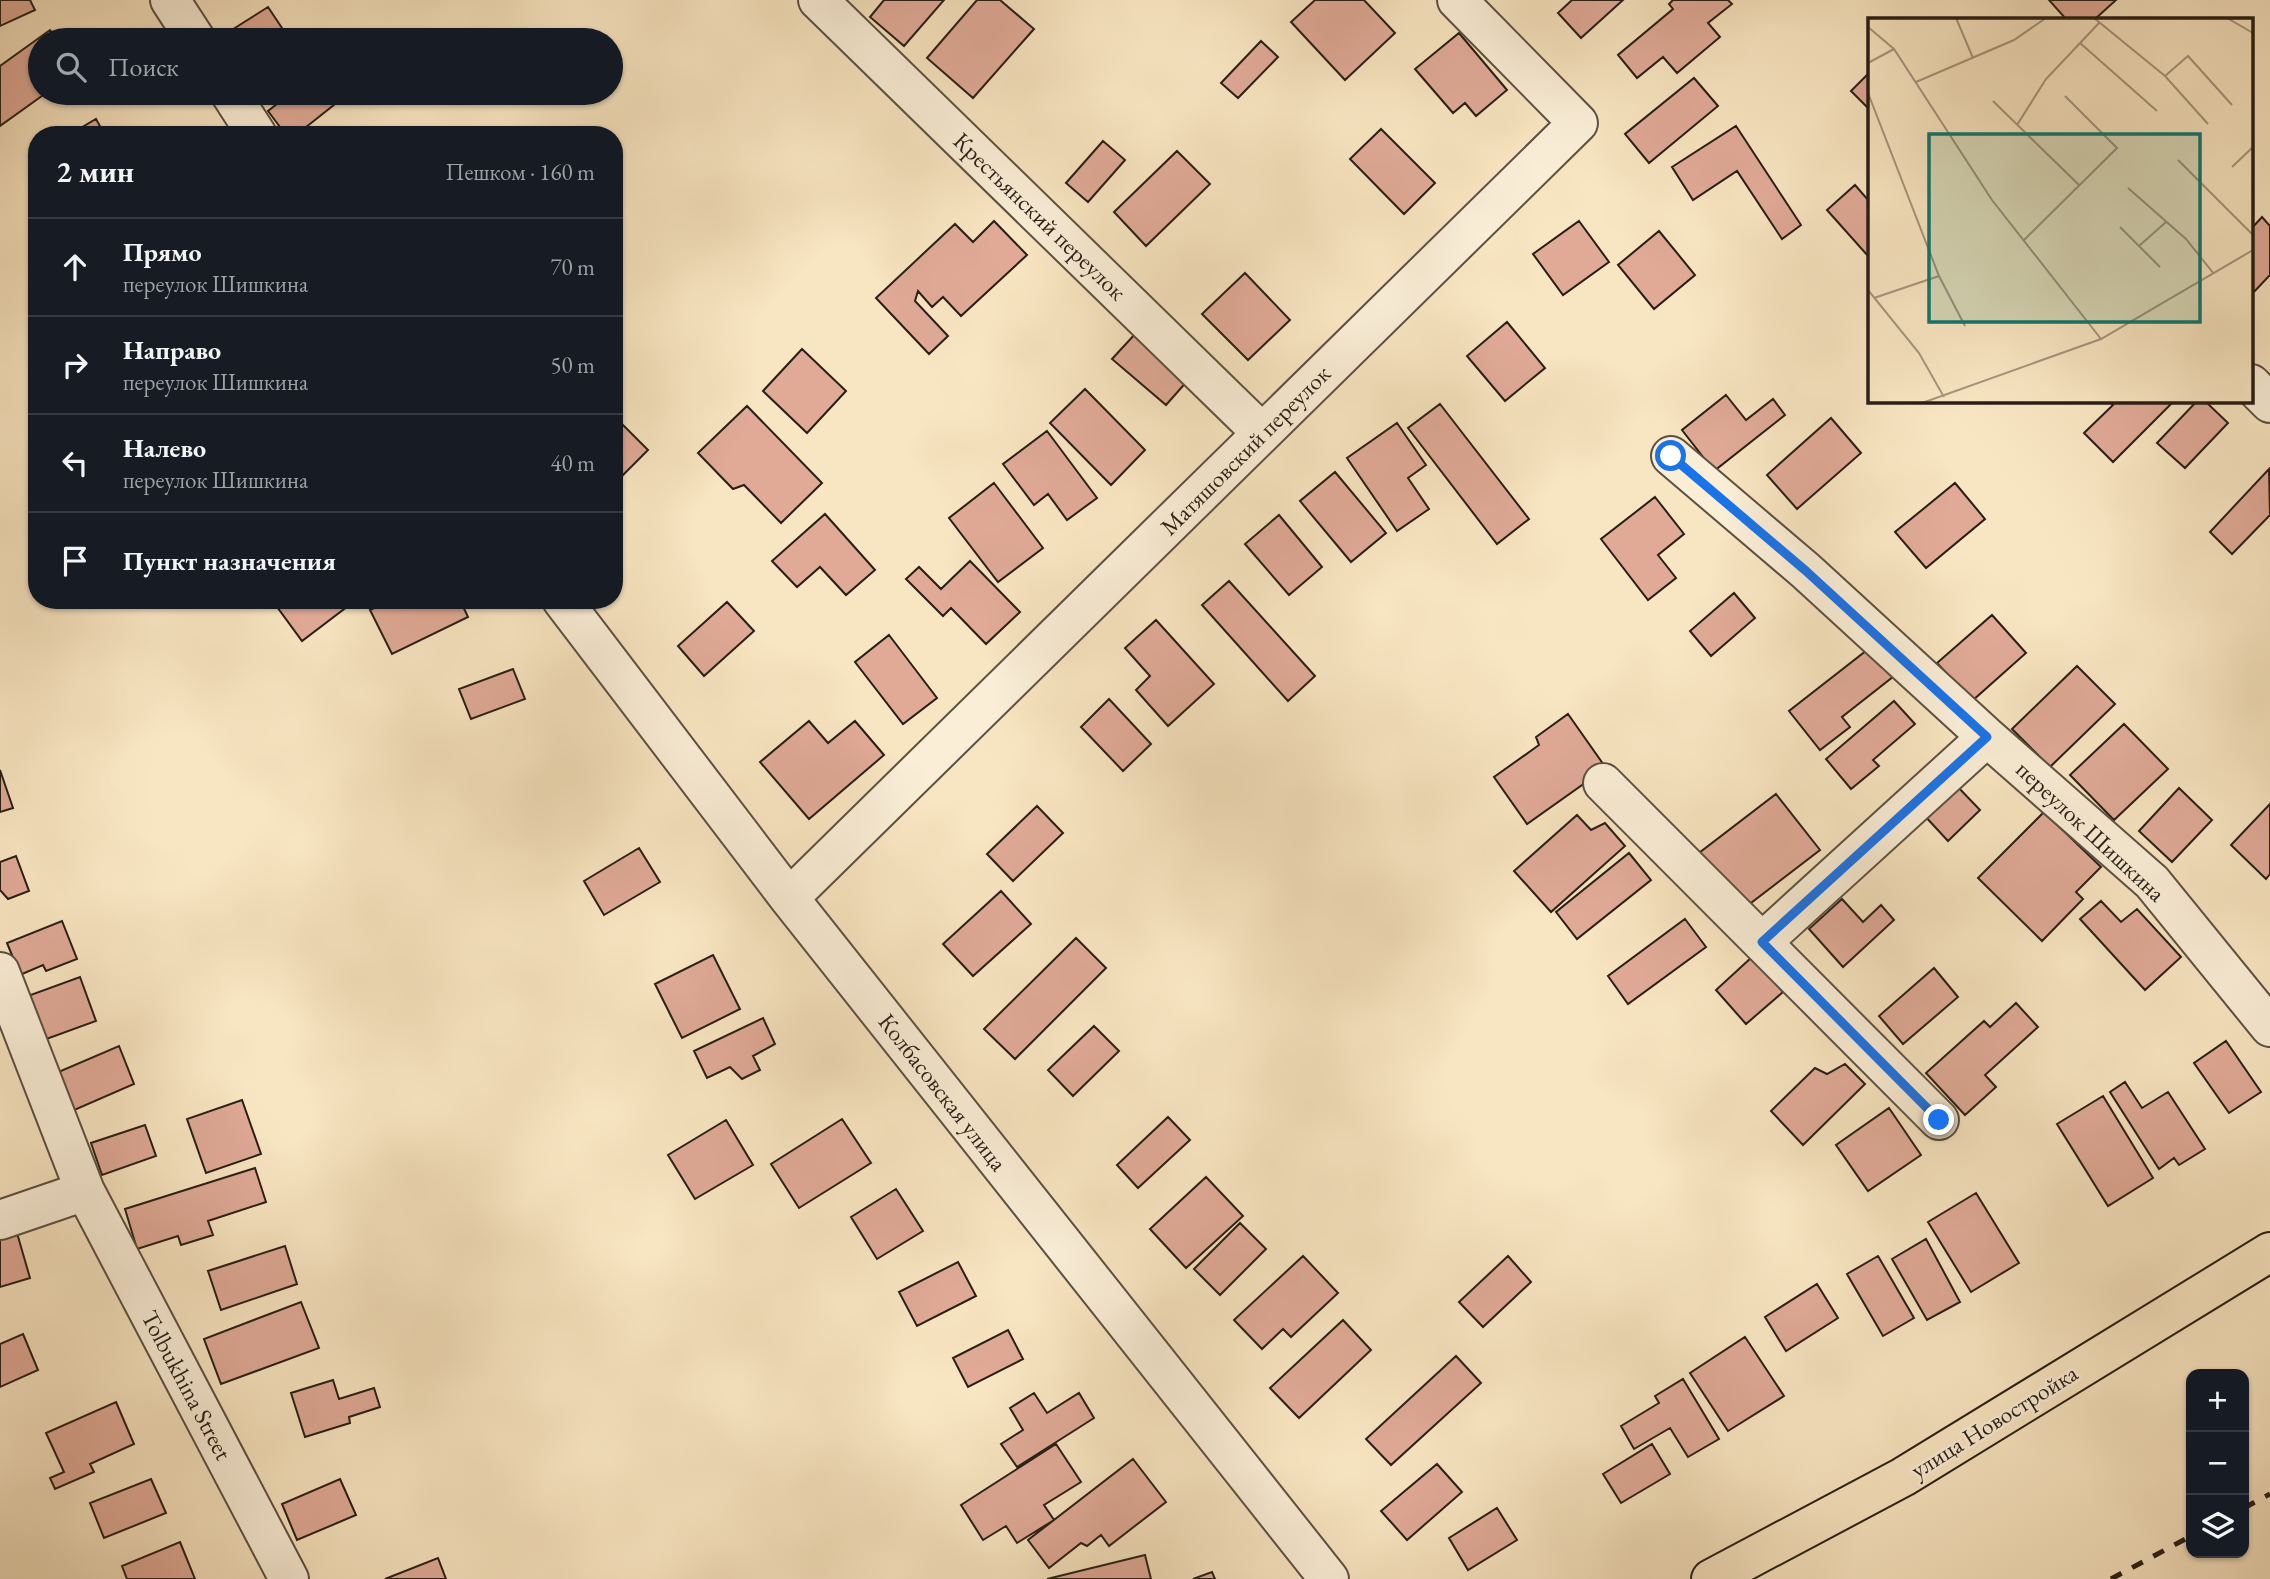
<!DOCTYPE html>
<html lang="ru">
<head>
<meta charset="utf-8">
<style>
	:root { --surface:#171b24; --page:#242831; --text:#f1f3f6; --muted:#9ea1a6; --line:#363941 }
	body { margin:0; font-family:"EB Garamond",serif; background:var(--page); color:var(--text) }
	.controls { position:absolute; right:21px; bottom:21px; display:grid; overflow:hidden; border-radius:14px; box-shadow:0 2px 5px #0004 }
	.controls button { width:63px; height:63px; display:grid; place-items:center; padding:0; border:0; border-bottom:2px solid var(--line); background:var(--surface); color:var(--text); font:35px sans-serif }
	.stop { position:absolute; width:21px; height:21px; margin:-16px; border:5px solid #1a73e8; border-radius:50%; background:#fff }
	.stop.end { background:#1a73e8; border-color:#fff; box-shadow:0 2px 7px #0008 }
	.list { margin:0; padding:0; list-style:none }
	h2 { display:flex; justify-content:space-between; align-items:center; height:91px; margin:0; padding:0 28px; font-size:30px }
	h2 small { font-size:23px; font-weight:400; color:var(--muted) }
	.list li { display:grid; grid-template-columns:46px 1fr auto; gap:21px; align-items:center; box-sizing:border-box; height:98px; padding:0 28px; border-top:2px solid var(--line) }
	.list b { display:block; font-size:26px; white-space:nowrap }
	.list p { margin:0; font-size:23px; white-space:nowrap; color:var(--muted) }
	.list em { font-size:23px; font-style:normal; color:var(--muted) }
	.icon { flex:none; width:38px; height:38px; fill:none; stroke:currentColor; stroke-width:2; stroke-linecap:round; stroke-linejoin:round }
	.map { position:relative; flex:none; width:2270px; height:1579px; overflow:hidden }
	.search { position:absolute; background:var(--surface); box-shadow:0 2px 5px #0004; left:28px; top:28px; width:595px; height:77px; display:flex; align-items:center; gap:18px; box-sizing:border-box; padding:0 24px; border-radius:38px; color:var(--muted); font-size:26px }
	.panel { position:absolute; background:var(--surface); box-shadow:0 2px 5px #0004; left:28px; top:126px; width:595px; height:483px; border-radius:28px }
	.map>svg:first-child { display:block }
	.building { fill:#e0aa97; stroke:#281e16; stroke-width:2 }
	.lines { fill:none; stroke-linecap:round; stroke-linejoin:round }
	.minor-casing { stroke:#5c5041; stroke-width:42 }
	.major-casing { stroke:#281e16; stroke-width:42 }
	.minor { stroke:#faeed7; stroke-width:38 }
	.major { stroke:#f8e5c1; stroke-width:38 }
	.rail { stroke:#281e16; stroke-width:5; stroke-dasharray:12 12; stroke-linecap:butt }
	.route { stroke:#1a73e8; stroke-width:9 }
	.labels { text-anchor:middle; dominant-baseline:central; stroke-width:5; stroke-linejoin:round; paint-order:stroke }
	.street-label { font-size:24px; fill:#281e16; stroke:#faeed7 }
	.inset-road { fill:none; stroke:#a5957d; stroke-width:2 }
	.view { fill:#0f766e; fill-opacity:0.15; stroke:#0f766e; stroke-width:3.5 }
	.inset-edge { fill:none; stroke:#281e16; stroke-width:3.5 }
</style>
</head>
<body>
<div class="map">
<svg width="2270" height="1579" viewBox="0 0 2270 1579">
	<rect width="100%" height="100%" fill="#f8e5c1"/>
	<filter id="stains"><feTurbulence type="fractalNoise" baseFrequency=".00286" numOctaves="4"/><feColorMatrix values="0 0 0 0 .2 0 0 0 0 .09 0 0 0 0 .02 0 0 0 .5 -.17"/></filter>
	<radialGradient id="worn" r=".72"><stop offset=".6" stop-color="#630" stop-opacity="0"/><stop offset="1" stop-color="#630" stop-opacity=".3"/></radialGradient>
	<path class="building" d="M 0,0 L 30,0 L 35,10 L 0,26 Z
		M 884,0 L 944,0 L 904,46 L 870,17 Z
		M 977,0 L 1000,0 L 1034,29 L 973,98 L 927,58 Z
		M 1315,0 L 1364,0 L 1395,33 L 1345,80 L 1291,22 Z
		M 1572,0 L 1623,0 L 1581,38 L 1558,13 Z
		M 1673,0 L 1728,0 L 1732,4 L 1708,23 L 1720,37 L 1677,73 L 1663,57 L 1637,78 L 1618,55 L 1673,9 L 1669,4 Z
		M 2049,0 L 2116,0 L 2095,19 L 2066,19 Z
		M 268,7 L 290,40 L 232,40 L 227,33 Z
		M 50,30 L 58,40 L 40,40 L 40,93 L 46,93 L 0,126 L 0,66 Z
		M 1459,33 L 1507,90 L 1476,116 L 1465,103 L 1453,113 L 1415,69 Z
		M 1261,41 L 1278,57 L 1238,98 L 1221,83 Z
		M 1869,73 L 1869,109 L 1851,91 Z
		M 1694,78 L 1718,106 L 1649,163 L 1625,134 Z
		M 291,93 L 349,93 L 296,135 L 286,135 L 268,111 Z
		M 96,119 L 105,135 L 69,135 Z
		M 1736,126 L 1801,225 L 1782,239 L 1737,171 L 1693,200 L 1672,167 Z
		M 1381,129 L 1435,183 L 1404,214 L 1350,159 Z
		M 1103,141 L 1125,160 L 1088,202 L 1066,183 Z
		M 1177,151 L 1210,184 L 1146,246 L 1114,212 Z
		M 37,153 L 37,170 L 29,157 Z
		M 1855,185 L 1869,201 L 1868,256 L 1827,210 Z
		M 2262,217 L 2270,226 L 2270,275 L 2251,295 L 2251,229 Z
		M 994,221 L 1027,255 L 961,316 L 943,297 L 932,307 L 918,291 L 915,301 L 948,336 L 929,354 L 876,298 L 955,224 L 973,242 Z
		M 1579,221 L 1609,262 L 1563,295 L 1533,254 Z
		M 1659,231 L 1695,275 L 1654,309 L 1618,265 Z
		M 1245,273 L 1290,320 L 1248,360 L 1202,314 Z
		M 1507,322 L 1545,368 L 1505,401 L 1467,356 Z
		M 1136,333 L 1189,379 L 1166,405 L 1112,359 Z
		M 802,349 L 846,391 L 807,433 L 763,391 Z
		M 1085,389 L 1145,450 L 1111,485 L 1050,423 Z
		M 1726,395 L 1746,420 L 1773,399 L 1785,415 L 1714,471 L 1682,430 Z
		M 2109,401 L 2174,401 L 2113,462 L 2084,433 L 2113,405 Z
		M 2197,401 L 2205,401 L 2228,423 L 2185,468 L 2157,443 Z
		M 1440,404 L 1529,519 L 1497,544 L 1408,428 Z
		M 747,406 L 822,483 L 781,523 L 744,485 L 733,489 L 698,453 Z
		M 614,416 L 648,450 L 614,484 Z
		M 1831,418 L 1861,453 L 1797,509 L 1767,475 Z
		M 1397,423 L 1426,465 L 1408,478 L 1429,509 L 1397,531 L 1347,458 Z
		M 1047,431 L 1097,498 L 1067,520 L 1048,494 L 1034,505 L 1003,464 Z
		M 2269,469 L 2270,515 L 2232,554 L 2210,532 Z
		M 1335,472 L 1386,533 L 1351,562 L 1300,501 Z
		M 994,483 L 1043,548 L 998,582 L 949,518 Z
		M 1955,483 L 1985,519 L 1926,568 L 1895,532 Z
		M 1655,497 L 1684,534 L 1658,555 L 1676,578 L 1648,600 L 1601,539 Z
		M 825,514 L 875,570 L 846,595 L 820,567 L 797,587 L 772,561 Z
		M 1279,515 L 1322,567 L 1289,595 L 1245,544 Z
		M 970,561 L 1020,612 L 986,644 L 951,608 L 943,616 L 906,579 L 919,567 L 941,589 Z
		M 1229,581 L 1315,676 L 1288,701 L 1202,605 Z
		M 1734,593 L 1755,618 L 1711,656 L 1690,631 Z
		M 272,600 L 356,600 L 302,641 Z
		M 391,600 L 460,600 L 468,617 L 392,654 L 370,610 Z
		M 727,602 L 754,631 L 704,676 L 678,646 Z
		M 1992,615 L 2026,653 L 1972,701 L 1937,663 Z
		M 1156,620 L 1214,684 L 1168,726 L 1136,690 L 1150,676 L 1125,648 Z
		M 889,635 L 937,698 L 903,724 L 855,662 Z
		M 1871,647 L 1894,676 L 1842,717 L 1850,727 L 1820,750 L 1789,711 Z
		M 2077,666 L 2115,704 L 2050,767 L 2012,729 Z
		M 513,669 L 525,699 L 471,719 L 459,689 Z
		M 1109,699 L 1151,744 L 1123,771 L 1081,727 Z
		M 1894,701 L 1915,724 L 1873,760 L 1879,766 L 1851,789 L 1826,759 Z
		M 1568,714 L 1606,768 L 1527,824 L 1494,777 L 1539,745 L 1536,737 Z
		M 809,721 L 828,743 L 855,721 L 884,755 L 809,819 L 760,762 Z
		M 2124,724 L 2168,769 L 2114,820 L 2070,775 Z
		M 0,770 L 13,808 L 0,812 Z
		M 1955,784 L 1980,810 L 1948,841 L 1923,814 Z
		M 2179,788 L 2212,820 L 2172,862 L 2139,831 Z
		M 1776,794 L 1820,850 L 1743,909 L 1699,853 Z
		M 2270,804 L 2270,874 L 2266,879 L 2231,845 Z
		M 1037,806 L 1063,833 L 1013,881 L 987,854 Z
		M 2044,812 L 2101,867 L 2076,892 L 2083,899 L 2042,941 L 1978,878 Z
		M 1577,815 L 1591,830 L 1605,823 L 1625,846 L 1551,912 L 1514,871 Z
		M 639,848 L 660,882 L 604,915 L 584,881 Z
		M 1629,853 L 1651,880 L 1577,939 L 1556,912 Z
		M 16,856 L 29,891 L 8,899 L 0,890 L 0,862 Z
		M 1001,891 L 1031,924 L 973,976 L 943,944 Z
		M 1842,899 L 1863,922 L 1881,905 L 1894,920 L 1843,967 L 1809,929 Z
		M 2101,901 L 2121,922 L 2137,909 L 2181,957 L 2145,990 L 2080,919 Z
		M 1685,919 L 1706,947 L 1628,1004 L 1608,976 Z
		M 62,921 L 77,959 L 46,971 L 43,965 L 20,975 L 7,943 Z
		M 1076,938 L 1106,968 L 1015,1059 L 984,1029 Z
		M 713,955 L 740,1009 L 682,1038 L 655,984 Z
		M 1752,957 L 1783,992 L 1746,1024 L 1716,990 Z
		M 1934,968 L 1958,997 L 1903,1044 L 1879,1016 Z
		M 80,977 L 96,1021 L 41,1041 L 25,997 Z
		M 2016,1003 L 2038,1027 L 1985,1075 L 1996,1087 L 1965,1115 L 1926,1073 L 1984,1021 L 1990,1027 Z
		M 763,1018 L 775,1044 L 753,1056 L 760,1070 L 742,1079 L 730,1067 L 707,1078 L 694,1051 Z
		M 1094,1026 L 1119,1051 L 1073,1096 L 1048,1070 Z
		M 2226,1041 L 2261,1092 L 2229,1113 L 2194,1063 Z
		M 119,1046 L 134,1084 L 72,1111 L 56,1073 Z
		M 1845,1064 L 1865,1084 L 1803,1145 L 1771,1111 L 1815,1068 L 1827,1074 Z
		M 2125,1082 L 2142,1108 L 2168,1092 L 2205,1149 L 2179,1165 L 2174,1158 L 2159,1169 L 2110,1092 Z
		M 2103,1096 L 2153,1178 L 2108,1206 L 2057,1124 Z
		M 242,1100 L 261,1154 L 206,1173 L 187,1119 Z
		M 1889,1108 L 1921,1155 L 1868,1191 L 1836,1145 Z
		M 1168,1117 L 1190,1140 L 1138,1188 L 1117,1165 Z
		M 842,1119 L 871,1163 L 799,1208 L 771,1164 Z
		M 726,1120 L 753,1165 L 695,1199 L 668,1155 Z
		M 145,1125 L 156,1156 L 102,1175 L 91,1143 Z
		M 255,1168 L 266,1202 L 208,1221 L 213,1235 L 181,1245 L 178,1236 L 137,1249 L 125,1209 Z
		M 1206,1177 L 1243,1216 L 1186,1268 L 1150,1229 Z
		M 896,1189 L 923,1231 L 877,1259 L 851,1217 Z
		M 1976,1193 L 2019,1263 L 1971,1292 L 1928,1222 Z
		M 1240,1223 L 1266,1249 L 1220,1295 L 1194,1269 Z
		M 17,1233 L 30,1278 L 0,1287 L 0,1239 Z
		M 1926,1239 L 1960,1302 L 1927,1320 L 1892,1259 Z
		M 285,1246 L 297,1284 L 221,1310 L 208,1271 Z
		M 1303,1256 L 1338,1293 L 1291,1337 L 1283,1329 L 1262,1349 L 1234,1320 Z
		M 1508,1256 L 1531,1282 L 1483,1327 L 1459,1302 Z
		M 1878,1256 L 1914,1318 L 1883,1336 L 1847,1274 Z
		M 958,1262 L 976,1296 L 917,1326 L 899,1292 Z
		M 1817,1284 L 1838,1318 L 1786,1351 L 1765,1317 Z
		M 301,1302 L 319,1348 L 221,1384 L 204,1339 Z
		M 1343,1320 L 1371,1350 L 1299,1418 L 1270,1388 Z
		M 1008,1330 L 1023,1359 L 968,1387 L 953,1358 Z
		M 23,1334 L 38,1370 L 0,1387 L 0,1344 Z
		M 1745,1337 L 1784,1396 L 1728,1431 L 1690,1373 Z
		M 1456,1356 L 1481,1383 L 1391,1465 L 1366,1439 Z
		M 1683,1379 L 1719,1439 L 1688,1457 L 1670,1428 L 1634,1449 L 1621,1426 L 1659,1403 L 1655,1396 Z
		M 333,1380 L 339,1399 L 374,1388 L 380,1407 L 349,1417 L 350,1423 L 305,1437 L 291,1393 Z
		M 1034,1393 L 1047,1413 L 1079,1393 L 1094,1418 L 1017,1467 L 1001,1444 L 1023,1430 L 1010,1408 Z
		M 116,1402 L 134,1444 L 90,1464 L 94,1472 L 55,1489 L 50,1478 L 64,1472 L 46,1433 Z
		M 1056,1444 L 1081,1482 L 1044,1505 L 1054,1520 L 1017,1543 L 1006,1526 L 983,1540 L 961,1505 Z
		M 1652,1444 L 1670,1474 L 1621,1503 L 1603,1474 Z
		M 1133,1459 L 1166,1502 L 1109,1546 L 1101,1535 L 1087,1546 L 1081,1543 L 1049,1568 L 1028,1540 Z
		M 1437,1464 L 1462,1492 L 1407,1540 L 1381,1511 Z
		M 151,1479 L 166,1513 L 104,1538 L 90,1503 Z
		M 340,1479 L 356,1515 L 297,1540 L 282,1504 Z
		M 1497,1508 L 1517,1540 L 1468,1570 L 1449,1538 Z
		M 180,1542 L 195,1579 L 127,1579 L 122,1566 Z
		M 1145,1555 L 1151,1579 L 1047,1579 Z
		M 438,1558 L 446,1579 L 385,1579 Z
		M 1212,1572 L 1215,1579 L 1193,1579 Z"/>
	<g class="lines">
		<defs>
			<path id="minor" d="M 170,0 L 196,40
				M 818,0 L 1262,433
				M 230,93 L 257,135
				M 2251,384 L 2270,403
				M 1671,456 L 1806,571 L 1987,737 L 2152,882 L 2270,1027
				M 562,600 L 789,898 L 1329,1579
				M 1603,783 L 1939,1120
				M 789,898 L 1578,123 L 1457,0
				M 1762,942 L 1987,737
				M 0,972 L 85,1191 L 289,1579
				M 0,1220 L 85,1191"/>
			<path id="major" d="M 1711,1579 L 1903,1477 L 2270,1252"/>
		</defs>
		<use href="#minor" class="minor-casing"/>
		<use href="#major" class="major-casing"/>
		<use href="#minor" class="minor"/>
		<use href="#major" class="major"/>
		<path class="rail" d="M 2244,1508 L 2270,1494
			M 2111,1579 L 2191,1536"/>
	</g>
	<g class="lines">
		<path class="route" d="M 1671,456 L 1806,571 L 1987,737 L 1762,942 L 1939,1120"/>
	</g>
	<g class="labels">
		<g class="street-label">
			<text transform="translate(1040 216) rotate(44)">Крестьянский переулок</text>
			<text transform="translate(1245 450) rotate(-45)">Матяшовский переулок</text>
			<text transform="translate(2091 831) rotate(43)">переулок Шишкина</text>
			<text transform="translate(943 1092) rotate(52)">Колбасовская улица</text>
			<text transform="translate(187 1385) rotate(62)">Tolbukhina Street</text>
			<text transform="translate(1994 1421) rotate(-32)">улица Новостройка</text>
		</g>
	</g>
	<g transform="translate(1868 18)">
		<rect width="385" height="385" fill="#f8e5c1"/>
		<path class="inset-road" d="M 88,0 L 105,40M 226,0 L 297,58 L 340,106M 359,0 L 385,15M 0,9 L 26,31 L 124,182 L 233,321M 212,25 L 289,93M 0,45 L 26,31M 297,58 L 320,38 L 364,87M 48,64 L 146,22 L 178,0M 0,75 L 71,258 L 97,308M 125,83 L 211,167M 149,107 L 178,61 L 231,5M 310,142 L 385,217M 364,149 L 385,129M 260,170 L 318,221 L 346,256M 252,209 L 292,249M 155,223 L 249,130 L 197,78M 271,228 L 298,204M 0,272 L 51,335 L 76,379M 6,280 L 71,258M 54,385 L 233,321 L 385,232"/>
		<path class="view" d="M 61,116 L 332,116 L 332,304 L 61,304 Z"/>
		<rect width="385" height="385" class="inset-edge"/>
	</g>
	<rect width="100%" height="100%" filter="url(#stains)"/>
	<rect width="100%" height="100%" fill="url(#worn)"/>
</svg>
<div class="controls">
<button>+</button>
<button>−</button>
<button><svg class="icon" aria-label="layers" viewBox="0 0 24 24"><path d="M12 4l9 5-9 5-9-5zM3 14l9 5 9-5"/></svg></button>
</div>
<div class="stop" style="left:1671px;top:456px"></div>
<div class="stop end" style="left:1939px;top:1120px"></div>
<div class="search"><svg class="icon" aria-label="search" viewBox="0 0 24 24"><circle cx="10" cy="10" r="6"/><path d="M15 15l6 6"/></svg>Поиск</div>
<section class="panel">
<h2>2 мин<small>Пешком · 160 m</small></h2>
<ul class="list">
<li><svg class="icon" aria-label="ahead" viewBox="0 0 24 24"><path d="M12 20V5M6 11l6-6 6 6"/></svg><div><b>Прямо</b><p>переулок Шишкина</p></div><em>70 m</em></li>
<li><svg class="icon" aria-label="right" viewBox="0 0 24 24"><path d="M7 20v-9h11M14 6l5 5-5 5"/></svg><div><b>Направо</b><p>переулок Шишкина</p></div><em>50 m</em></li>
<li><svg class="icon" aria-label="left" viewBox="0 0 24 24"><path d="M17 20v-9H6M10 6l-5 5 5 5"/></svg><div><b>Налево</b><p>переулок Шишкина</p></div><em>40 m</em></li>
<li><svg class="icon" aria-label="arrive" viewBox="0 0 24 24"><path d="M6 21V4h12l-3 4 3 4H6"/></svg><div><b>Пункт назначения</b></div></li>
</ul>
</section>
</div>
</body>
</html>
